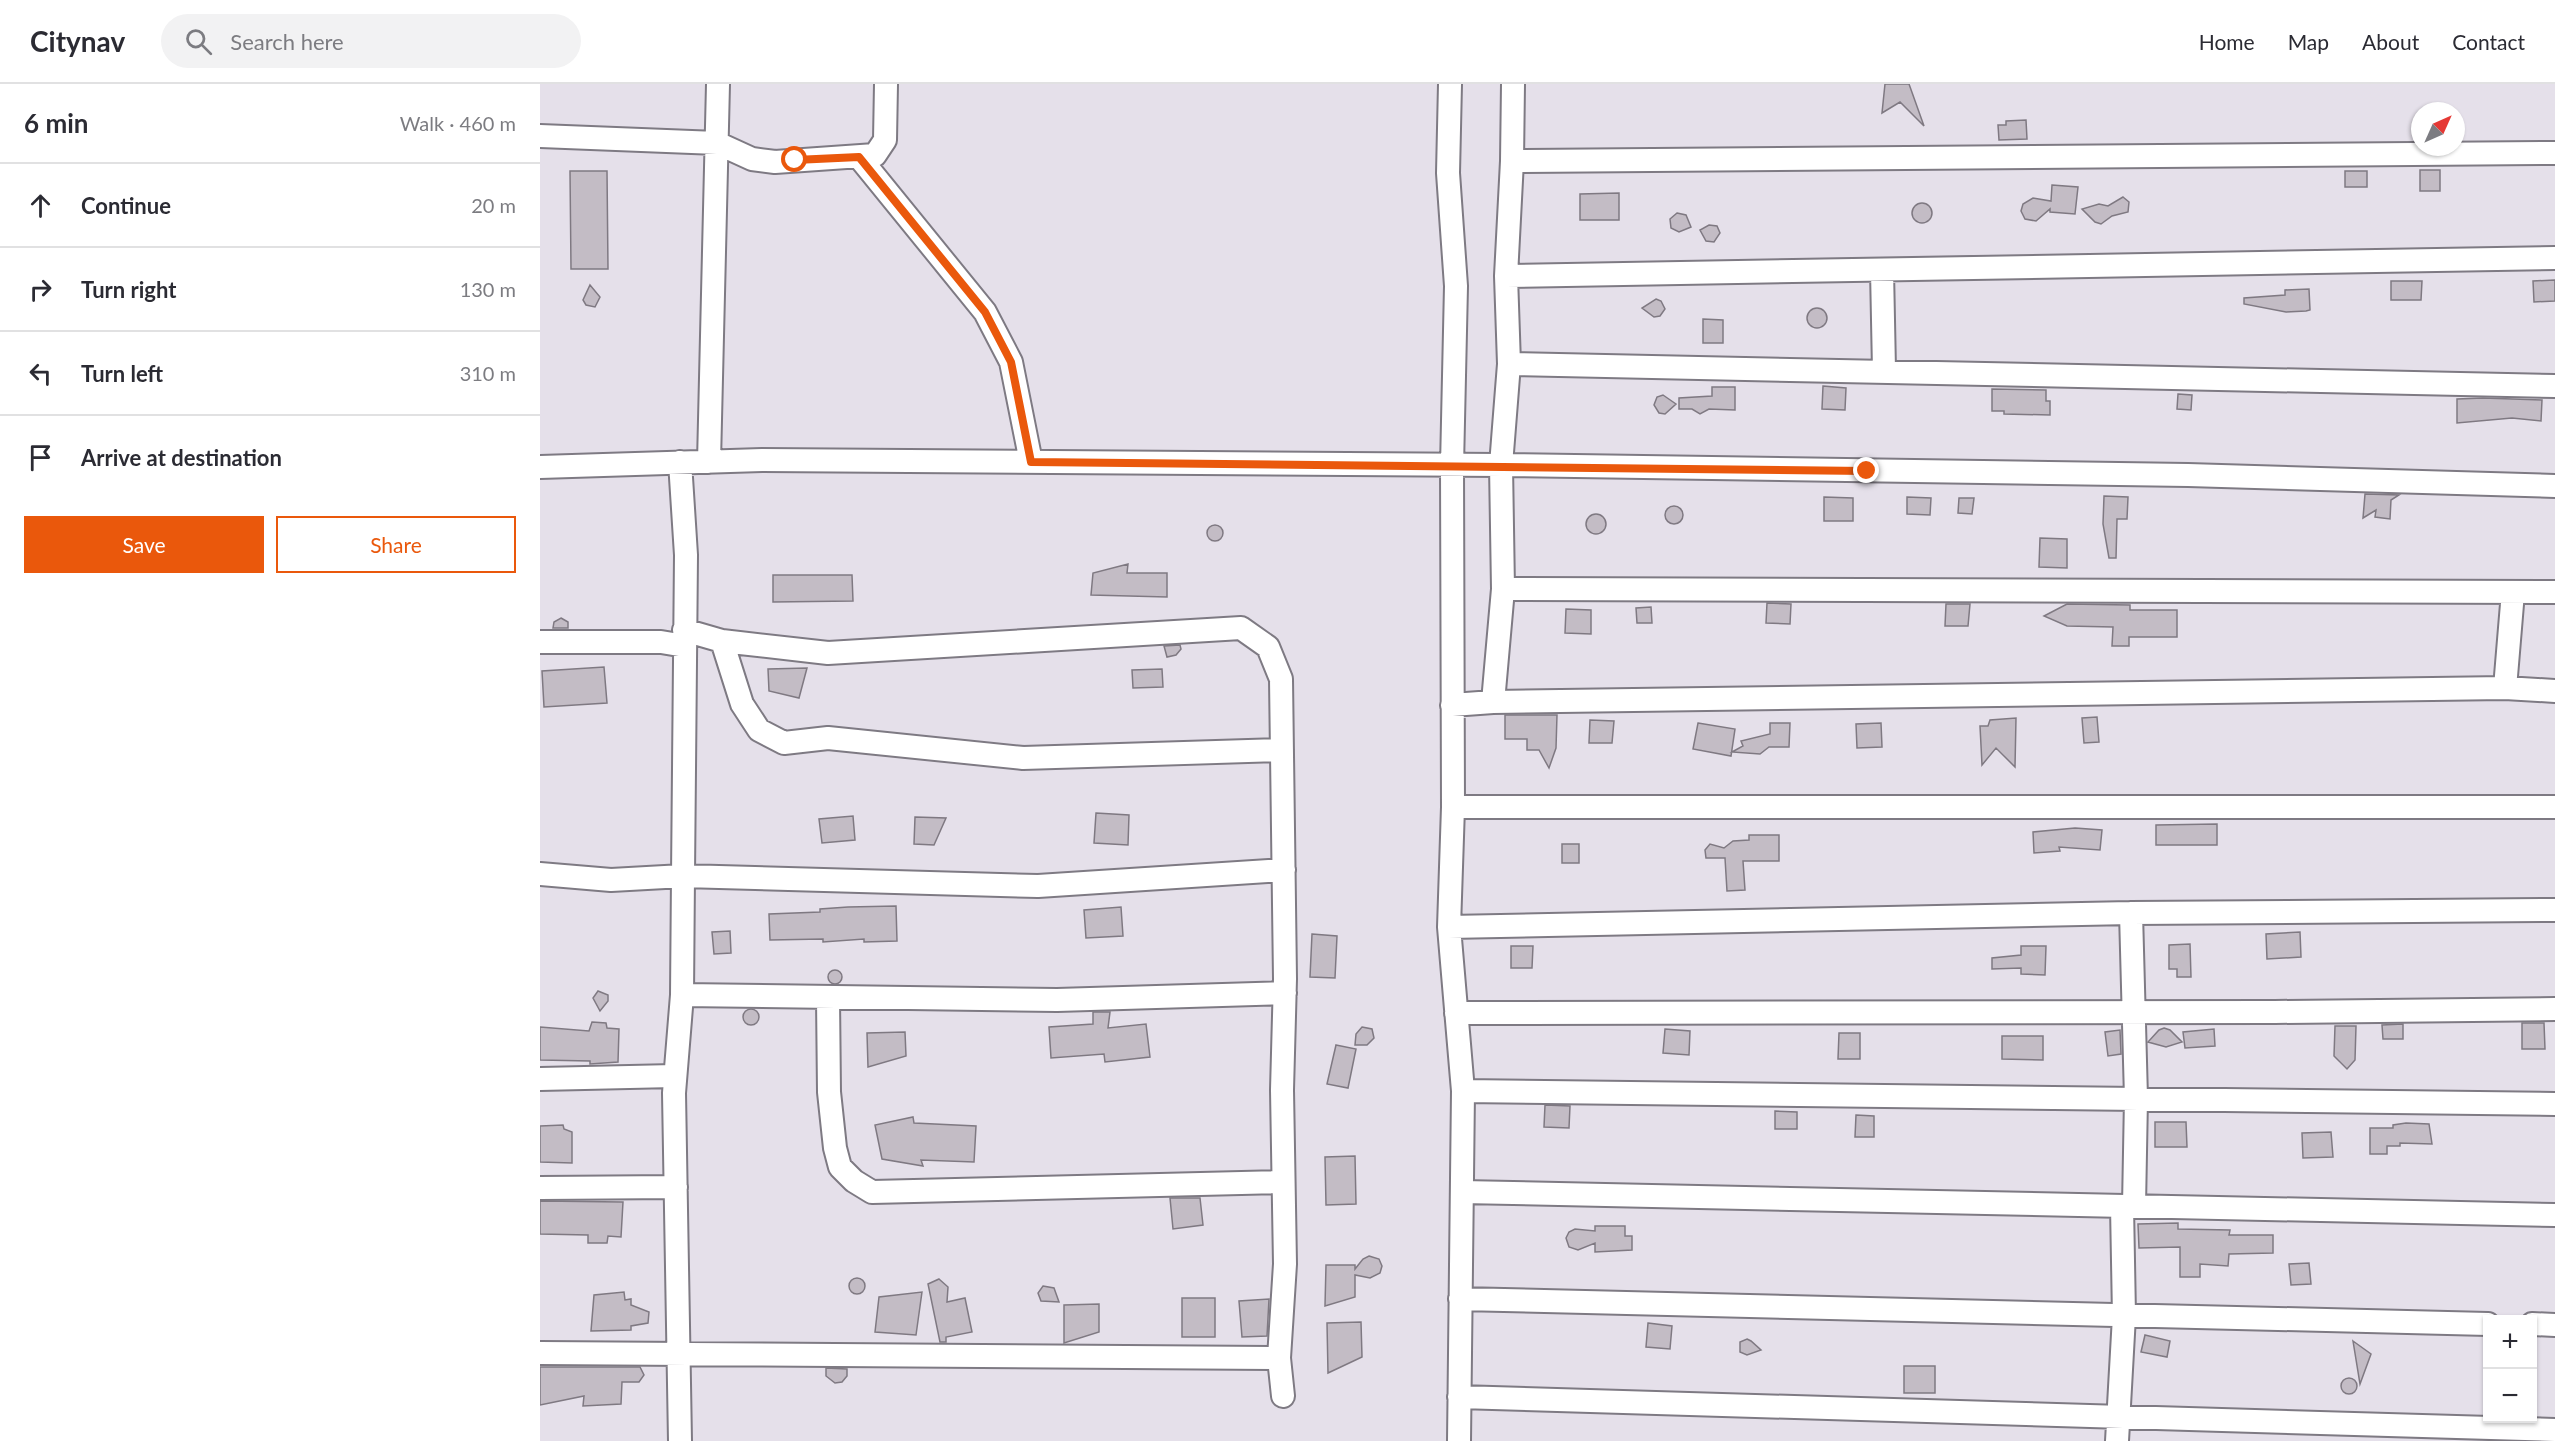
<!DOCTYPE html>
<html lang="en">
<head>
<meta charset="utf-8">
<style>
	:root { --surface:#fff; --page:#f2f2f3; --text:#2b2b33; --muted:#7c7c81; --line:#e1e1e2; --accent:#ea580c }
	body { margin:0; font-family:Lato,sans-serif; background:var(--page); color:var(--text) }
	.controls { position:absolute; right:18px; bottom:18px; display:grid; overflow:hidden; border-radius:0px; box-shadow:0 2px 4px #0004 }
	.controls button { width:54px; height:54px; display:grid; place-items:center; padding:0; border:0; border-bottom:2px solid var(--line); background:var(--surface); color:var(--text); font:30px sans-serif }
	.compass { position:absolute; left:1871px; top:18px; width:54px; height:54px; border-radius:50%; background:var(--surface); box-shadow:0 2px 4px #0004; rotate:45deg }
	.stop { position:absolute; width:18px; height:18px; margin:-14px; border:4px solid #ea580c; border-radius:50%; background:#fff }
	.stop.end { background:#ea580c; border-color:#fff; box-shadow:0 2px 6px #0008 }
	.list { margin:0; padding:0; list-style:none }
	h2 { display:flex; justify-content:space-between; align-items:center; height:78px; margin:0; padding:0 24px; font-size:26px }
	h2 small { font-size:20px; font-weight:400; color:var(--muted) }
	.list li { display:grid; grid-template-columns:39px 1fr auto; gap:18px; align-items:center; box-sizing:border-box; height:84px; padding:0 24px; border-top:2px solid var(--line) }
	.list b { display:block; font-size:22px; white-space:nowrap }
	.list em { font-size:20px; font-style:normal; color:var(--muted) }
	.actions { display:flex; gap:12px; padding:18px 24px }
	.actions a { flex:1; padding:14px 0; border:2px solid var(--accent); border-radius:0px; text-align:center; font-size:21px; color:var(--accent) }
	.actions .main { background:var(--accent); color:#fff }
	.icon { flex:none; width:33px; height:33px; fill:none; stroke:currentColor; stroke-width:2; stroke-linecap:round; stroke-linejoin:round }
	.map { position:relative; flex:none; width:2015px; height:1357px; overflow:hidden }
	header { display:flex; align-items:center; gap:36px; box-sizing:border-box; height:84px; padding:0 30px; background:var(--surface); border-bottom:2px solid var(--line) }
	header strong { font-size:28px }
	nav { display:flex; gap:33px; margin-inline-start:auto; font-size:21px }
	.search { width:420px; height:54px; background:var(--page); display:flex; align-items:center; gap:15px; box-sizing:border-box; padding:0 21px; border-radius:33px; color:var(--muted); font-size:22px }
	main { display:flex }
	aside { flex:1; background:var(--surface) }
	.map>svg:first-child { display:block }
	.building { fill:#c3bcc5; stroke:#7f7982; stroke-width:1.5 }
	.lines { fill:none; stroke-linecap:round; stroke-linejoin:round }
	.minor-casing { stroke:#7e7a83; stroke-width:26 }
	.minor { stroke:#fff; stroke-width:22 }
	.route { stroke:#ea580c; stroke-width:8 }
</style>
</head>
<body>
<header>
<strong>Citynav</strong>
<div class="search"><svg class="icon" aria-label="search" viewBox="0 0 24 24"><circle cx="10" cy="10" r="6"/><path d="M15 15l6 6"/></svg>Search here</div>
<nav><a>Home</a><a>Map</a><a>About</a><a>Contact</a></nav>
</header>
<main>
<aside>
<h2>6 min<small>Walk · 460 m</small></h2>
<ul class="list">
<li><svg class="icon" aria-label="ahead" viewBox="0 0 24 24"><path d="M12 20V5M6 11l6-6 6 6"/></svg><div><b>Continue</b></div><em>20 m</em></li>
<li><svg class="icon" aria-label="right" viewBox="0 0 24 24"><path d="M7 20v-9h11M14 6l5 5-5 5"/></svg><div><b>Turn right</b></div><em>130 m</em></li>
<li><svg class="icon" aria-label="left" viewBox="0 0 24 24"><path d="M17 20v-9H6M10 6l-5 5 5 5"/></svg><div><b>Turn left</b></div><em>310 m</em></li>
<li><svg class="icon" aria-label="arrive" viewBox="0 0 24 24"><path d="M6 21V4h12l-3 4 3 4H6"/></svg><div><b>Arrive at destination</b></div></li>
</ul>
<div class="actions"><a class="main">Save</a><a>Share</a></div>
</aside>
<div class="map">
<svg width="2015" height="1357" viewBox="0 0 2015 1357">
	<rect width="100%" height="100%" fill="#e5e0ea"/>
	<path class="building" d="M 1345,0 L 1369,0 L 1384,42 L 1360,18 L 1342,29 Z
		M 1486,36 L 1487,55 L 1459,56 L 1458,41 L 1466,41 L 1466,37 Z
		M 1880,86 L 1900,86 L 1900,107 L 1880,107 Z
		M 30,87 L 67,87 L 68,185 L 31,185 Z
		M 1805,87 L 1827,87 L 1827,103 L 1805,103 Z
		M 1512,101 L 1538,103 L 1535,130 L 1510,128 L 1510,125 L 1496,137 L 1485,135 L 1481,127 L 1483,120 L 1493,114 L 1511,117 Z
		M 1079,109 L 1079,136 L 1040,136 L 1040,110 Z
		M 1583,113 L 1589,118 L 1588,128 L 1572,132 L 1561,140 L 1555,138 L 1542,125 L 1559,120 L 1568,122 Z
		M1372 129a10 10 0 1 1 20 0a10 10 0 1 1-20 0Z
		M 1137,129 L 1146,131 L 1151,143 L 1139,148 L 1131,144 L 1130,135 Z
		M 1169,141 L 1177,142 L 1180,149 L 1174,158 L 1166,157 L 1160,146 Z
		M 2015,196 L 2015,217 L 1994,218 L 1993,197 Z
		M 1851,197 L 1882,197 L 1881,216 L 1851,216 Z
		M 50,201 L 60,213 L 55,223 L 46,221 L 43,216 Z
		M 1769,205 L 1770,226 L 1766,227 L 1746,228 L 1704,220 L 1704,214 L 1745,211 L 1745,206 Z
		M 1116,215 L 1121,217 L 1125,225 L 1120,232 L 1114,233 L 1102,224 Z
		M1267 234a10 10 0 1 1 20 0a10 10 0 1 1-20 0Z
		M 1163,235 L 1183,236 L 1183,259 L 1163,259 Z
		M 1283,302 L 1306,304 L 1305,326 L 1282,325 Z
		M 1172,303 L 1195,303 L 1195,326 L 1169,325 L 1160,330 L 1152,325 L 1139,325 L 1139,314 L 1172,312 Z
		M 1452,305 L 1506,306 L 1506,317 L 1510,317 L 1510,331 L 1464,330 L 1464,327 L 1452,327 Z
		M 1638,310 L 1652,311 L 1651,326 L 1637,325 Z
		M 1123,311 L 1136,320 L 1125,330 L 1119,329 L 1114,321 L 1117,313 Z
		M 1943,314 L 2002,316 L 2001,337 L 1972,334 L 1917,339 L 1917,315 Z
		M 1825,410 L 1859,411 L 1851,416 L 1850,435 L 1835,433 L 1836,426 L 1823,434 Z
		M 1564,412 L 1588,413 L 1587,435 L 1577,435 L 1576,474 L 1569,474 L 1563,440 Z
		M 1284,413 L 1313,414 L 1313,437 L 1284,437 Z
		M 1367,413 L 1391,414 L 1390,431 L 1367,430 Z
		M 1419,414 L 1434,414 L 1432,430 L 1418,429 Z
		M1125 431a9 9 0 1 1 18 0a9 9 0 1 1-18 0Z
		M1046 440a10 10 0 1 1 20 0a10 10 0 1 1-20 0Z
		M667 449a8 8 0 1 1 16 0a8 8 0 1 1-16 0Z
		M 1500,454 L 1527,455 L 1527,484 L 1499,483 Z
		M 588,480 L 587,489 L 627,489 L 627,513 L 551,511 L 553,489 Z
		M 233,491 L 312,491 L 313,517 L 233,518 Z
		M 1227,519 L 1251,520 L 1250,540 L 1226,539 Z
		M 1406,520 L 1430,520 L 1428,542 L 1405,542 Z
		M 1527,520 L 1590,521 L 1590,526 L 1637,526 L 1637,553 L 1589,553 L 1589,562 L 1572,562 L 1573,543 L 1527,542 L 1504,532 Z
		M 1111,523 L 1112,539 L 1097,539 L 1096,524 Z
		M 1026,525 L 1051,526 L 1051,550 L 1025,549 Z
		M 21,534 L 28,538 L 28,544 L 13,544 L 14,538 Z
		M 624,562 L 640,561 L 641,565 L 636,571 L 627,573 Z
		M 64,583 L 67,619 L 4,623 L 2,587 Z
		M 267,584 L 259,614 L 229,607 L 228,585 Z
		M 622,585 L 623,603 L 593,604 L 592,586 Z
		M 965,631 L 1017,631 L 1016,664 L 1009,684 L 999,666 L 987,666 L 987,655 L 965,655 Z
		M 1557,633 L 1559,658 L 1544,659 L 1542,634 Z
		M 1476,634 L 1475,683 L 1456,664 L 1442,681 L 1440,642 L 1448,642 L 1450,636 Z
		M 1050,636 L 1074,637 L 1072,659 L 1049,659 Z
		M 1158,639 L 1195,645 L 1191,672 L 1153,665 Z
		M 1230,639 L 1250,639 L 1249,663 L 1229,663 L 1220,670 L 1192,668 L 1203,662 L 1201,657 L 1230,650 Z
		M 1341,639 L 1342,663 L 1317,664 L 1316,640 Z
		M 556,729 L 589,731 L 588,761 L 554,759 Z
		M 313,732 L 315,756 L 282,759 L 279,735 Z
		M 375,733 L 406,734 L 394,761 L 374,760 Z
		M 1677,740 L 1677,761 L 1616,761 L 1616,741 Z
		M 1535,744 L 1562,746 L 1560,766 L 1519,763 L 1520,767 L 1494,769 L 1493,748 Z
		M 1209,751 L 1239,751 L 1239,777 L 1203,777 L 1205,806 L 1187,807 L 1185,774 L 1166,774 L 1165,766 L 1170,760 L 1184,764 L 1193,757 L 1209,756 Z
		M 1022,760 L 1039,760 L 1039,779 L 1022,779 Z
		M 356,822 L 357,857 L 324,858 L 324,855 L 283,858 L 283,855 L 230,856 L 229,830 L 280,828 L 280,825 L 308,823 Z
		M 581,823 L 583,852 L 546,854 L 544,826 Z
		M 190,847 L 191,869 L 174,870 L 172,848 Z
		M 1760,848 L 1761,873 L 1727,875 L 1726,850 Z
		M 772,850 L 797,852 L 795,894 L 770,893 Z
		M 1650,860 L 1651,893 L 1637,893 L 1637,885 L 1629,885 L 1629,861 Z
		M 971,862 L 993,862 L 992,884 L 971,884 Z
		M 1481,862 L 1506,862 L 1505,891 L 1481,890 L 1481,884 L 1452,885 L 1452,874 L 1481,871 Z
		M288 893a7 7 0 1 1 14 0a7 7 0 1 1-14 0Z
		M 58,907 L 68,911 L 68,917 L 60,927 L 53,914 Z
		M203 933a8 8 0 1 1 16 0a8 8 0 1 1-16 0Z
		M 553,928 L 570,928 L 568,944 L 606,940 L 610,973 L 565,978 L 564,970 L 511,974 L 509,943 L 553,940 Z
		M 52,938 L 66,939 L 67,944 L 79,945 L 78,978 L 50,980 L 50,977 L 0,976 L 0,943 L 49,947 Z
		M 1982,939 L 2004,939 L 2005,965 L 1982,965 Z
		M 1863,940 L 1863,955 L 1843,955 L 1842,941 Z
		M 1795,942 L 1816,942 L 1815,976 L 1807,985 L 1794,972 Z
		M 822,943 L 832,945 L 834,954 L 827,961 L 815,961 L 816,950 Z
		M 1624,944 L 1630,946 L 1642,958 L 1626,963 L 1608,958 L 1619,946 Z
		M 1125,945 L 1150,947 L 1149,971 L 1123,969 Z
		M 1674,945 L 1675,962 L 1645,964 L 1643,948 Z
		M 1580,946 L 1581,970 L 1568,972 L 1565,948 Z
		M 365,948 L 366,972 L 328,983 L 327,949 Z
		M 1299,949 L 1320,949 L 1320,975 L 1298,975 Z
		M 1462,952 L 1503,952 L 1503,976 L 1462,975 Z
		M 796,961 L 816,965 L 808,1004 L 787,1000 Z
		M 1005,1021 L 1030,1022 L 1029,1044 L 1004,1043 Z
		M 1235,1027 L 1257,1028 L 1257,1045 L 1235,1045 Z
		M 1316,1031 L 1334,1032 L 1334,1053 L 1315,1053 Z
		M 373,1033 L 374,1039 L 436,1042 L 434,1078 L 381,1076 L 383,1082 L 342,1075 L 335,1041 Z
		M 1615,1038 L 1646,1038 L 1647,1063 L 1615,1063 Z
		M 1866,1039 L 1889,1040 L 1892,1060 L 1860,1059 L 1860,1062 L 1847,1062 L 1847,1070 L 1830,1070 L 1830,1044 L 1853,1044 L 1853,1041 Z
		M 23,1041 L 24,1045 L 32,1048 L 32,1079 L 0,1078 L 0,1042 Z
		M 1791,1048 L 1793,1073 L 1763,1074 L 1762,1049 Z
		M 815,1072 L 816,1120 L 786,1121 L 785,1073 Z
		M 630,1114 L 660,1114 L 663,1141 L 633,1145 Z
		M 0,1117 L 83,1118 L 81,1153 L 68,1152 L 67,1159 L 48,1159 L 48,1151 L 0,1150 Z
		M 1638,1139 L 1638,1145 L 1690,1146 L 1689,1151 L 1733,1151 L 1733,1169 L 1689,1170 L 1688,1182 L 1660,1180 L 1660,1193 L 1640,1193 L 1640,1163 L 1599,1164 L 1598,1140 Z
		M 1055,1142 L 1085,1142 L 1085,1152 L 1092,1152 L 1092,1166 L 1055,1168 L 1055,1159 L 1038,1166 L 1029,1163 L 1026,1154 L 1029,1148 L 1035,1145 L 1055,1147 Z
		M 829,1172 L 839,1175 L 842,1182 L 840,1189 L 830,1194 L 815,1191 L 815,1213 L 785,1222 L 786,1181 L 815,1181 L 815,1185 L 823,1175 Z
		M 1769,1179 L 1771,1200 L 1751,1201 L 1749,1180 Z
		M309 1202a8 8 0 1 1 16 0a8 8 0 1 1-16 0Z
		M 399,1195 L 408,1203 L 407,1218 L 425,1214 L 432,1248 L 406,1253 L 406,1258 L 400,1258 L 388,1200 Z
		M 503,1202 L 514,1204 L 519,1218 L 501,1217 L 498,1209 Z
		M 84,1208 L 85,1216 L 91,1215 L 91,1221 L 109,1228 L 108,1239 L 91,1242 L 91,1246 L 51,1247 L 54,1211 Z
		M 382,1208 L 376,1251 L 335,1248 L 339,1213 Z
		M 642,1214 L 675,1214 L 675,1253 L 642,1253 Z
		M 729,1215 L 727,1252 L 702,1253 L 699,1217 Z
		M 559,1220 L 559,1248 L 524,1259 L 524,1221 Z
		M 821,1238 L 822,1273 L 788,1289 L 787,1239 Z
		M 1108,1239 L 1132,1242 L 1130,1265 L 1106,1263 Z
		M 1605,1251 L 1630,1257 L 1627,1273 L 1601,1268 Z
		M 1207,1255 L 1211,1257 L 1221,1266 L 1207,1271 L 1200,1268 L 1200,1258 Z
		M 1813,1257 L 1831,1270 L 1820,1300 Z
		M 1364,1282 L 1395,1282 L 1395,1309 L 1364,1309 Z
		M 0,1283 L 100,1283 L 104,1291 L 99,1298 L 82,1298 L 81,1320 L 43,1322 L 44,1312 L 0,1321 Z
		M 286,1284 L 307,1285 L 307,1292 L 302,1298 L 295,1299 L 286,1292 Z
		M1801 1302a8 8 0 1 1 16 0a8 8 0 1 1-16 0Z"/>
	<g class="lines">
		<defs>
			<path id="minor" d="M 910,0 L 908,89 L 916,202 L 912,382 L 913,723 L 909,843 L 923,1007 L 919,1357
				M 0,52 L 177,59 L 212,75 L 235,78 L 335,71 L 345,56 L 346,0
				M 319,73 L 445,228 L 471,278 L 491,378
				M 972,77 L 2015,69
				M 1342,186 L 1344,286
				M 966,192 L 2015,174
				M 969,280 L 2015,302
				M 140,378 L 146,471 L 143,792 L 498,802 L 744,786
				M 169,378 L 178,0
				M 0,383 L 222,376 L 961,381 L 1648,391 L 2015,402
				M 963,505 L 2015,508
				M 144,546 L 182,557 L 288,569 L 701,544 L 728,563 L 741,595 L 745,895 L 742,1006 L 745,1180 L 739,1274 L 743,1312
				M 182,557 L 202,620 L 219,646 L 244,659 L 288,654 L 483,674 L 742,666
				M 0,558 L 121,558 L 145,562
				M 1965,604 L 1973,508
				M 953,618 L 963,505 L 961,381 L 969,280 L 966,192 L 972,77 L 973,0
				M 912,621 L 953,618 L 1965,604 L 2015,607
				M 913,723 L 2015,723
				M 0,790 L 71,796 L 143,792 L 142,911 L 134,1009 L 140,1357
				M 1591,829 L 1596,1014 L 1594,1122
				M 909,843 L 1591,829 L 2015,826
				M 142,911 L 517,916 L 745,909
				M 288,914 L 289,1008 L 295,1064 L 300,1083 L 314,1097 L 332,1108 L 743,1098
				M 916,929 L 1735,928 L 2015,925
				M 0,995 L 134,992
				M 923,1007 L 2015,1020
				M 0,1104 L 136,1103
				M 922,1108 L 2015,1131
				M 920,1215 L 1948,1240
				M 1992,1240 L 2015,1241
				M 0,1269 L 739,1274
				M 919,1313 L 2015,1346
				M 1577,1357 L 1584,1232 L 1582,1122"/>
		</defs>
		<use href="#minor" class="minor-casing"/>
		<use href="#minor" class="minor"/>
	</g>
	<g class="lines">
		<path class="route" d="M 255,76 L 319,73 L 445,228 L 471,278 L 491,378 L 1327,387"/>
	</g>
</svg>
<div class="controls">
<button>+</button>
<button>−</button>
</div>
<svg class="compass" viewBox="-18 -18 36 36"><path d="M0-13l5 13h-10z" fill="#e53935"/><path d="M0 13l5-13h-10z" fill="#7c7c81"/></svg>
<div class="stop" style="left:255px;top:76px"></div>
<div class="stop end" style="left:1327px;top:387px"></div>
</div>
</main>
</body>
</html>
